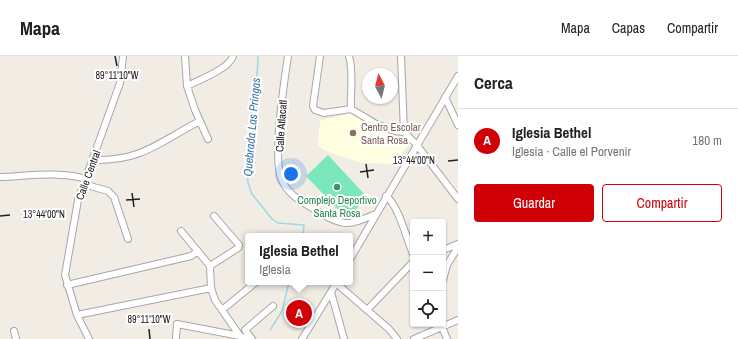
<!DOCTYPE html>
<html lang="es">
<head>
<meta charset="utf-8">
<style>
	:root { --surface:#fff; --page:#f6f6f6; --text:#202124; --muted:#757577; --line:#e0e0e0; --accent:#cf0006 }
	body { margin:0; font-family:"Archivo Narrow",sans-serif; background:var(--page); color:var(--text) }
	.controls { position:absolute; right:12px; bottom:12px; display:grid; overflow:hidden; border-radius:4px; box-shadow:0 1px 3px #0004 }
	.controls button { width:36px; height:36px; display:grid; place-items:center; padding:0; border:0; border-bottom:1px solid var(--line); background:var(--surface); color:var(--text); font:20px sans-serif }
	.compass { position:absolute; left:362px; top:12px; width:36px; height:36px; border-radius:50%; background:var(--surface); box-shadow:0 1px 3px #0004; rotate:353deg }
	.you { position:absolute; left:291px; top:118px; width:14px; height:14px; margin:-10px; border:3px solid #fff; border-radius:50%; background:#1a73e8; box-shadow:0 0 0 6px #1a73e833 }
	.badge { display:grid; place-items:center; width:26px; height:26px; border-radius:50%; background:var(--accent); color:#fff; font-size:13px; font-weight:700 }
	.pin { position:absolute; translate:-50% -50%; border:2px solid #fff; box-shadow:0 1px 4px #0006 }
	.popup { position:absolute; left:245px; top:177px; width:108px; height:52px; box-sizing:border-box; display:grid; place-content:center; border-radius:4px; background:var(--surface); filter:drop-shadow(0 1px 3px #0005); font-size:13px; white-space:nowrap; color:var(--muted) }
	.popup b { font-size:15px; color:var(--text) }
	.popup::after { content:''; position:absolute; left:50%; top:100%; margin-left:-8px; border:8px solid transparent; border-top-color:var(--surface) }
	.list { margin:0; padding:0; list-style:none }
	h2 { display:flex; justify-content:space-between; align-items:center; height:52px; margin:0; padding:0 16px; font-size:17px }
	h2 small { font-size:13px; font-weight:400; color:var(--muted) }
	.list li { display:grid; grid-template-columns:26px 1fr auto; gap:12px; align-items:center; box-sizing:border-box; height:64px; padding:0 16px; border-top:1px solid var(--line) }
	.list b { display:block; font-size:15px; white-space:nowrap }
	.list p { margin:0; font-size:13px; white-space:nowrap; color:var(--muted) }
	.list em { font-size:13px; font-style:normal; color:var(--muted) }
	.actions { display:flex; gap:8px; padding:12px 16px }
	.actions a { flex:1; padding:9px 0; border:1px solid var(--accent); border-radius:4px; text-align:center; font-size:14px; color:var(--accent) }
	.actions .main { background:var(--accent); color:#fff }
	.icon { flex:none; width:22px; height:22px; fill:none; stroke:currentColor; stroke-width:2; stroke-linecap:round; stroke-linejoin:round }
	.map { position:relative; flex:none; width:458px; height:283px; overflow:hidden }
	header { display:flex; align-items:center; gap:24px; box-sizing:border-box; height:56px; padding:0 20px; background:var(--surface); border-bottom:1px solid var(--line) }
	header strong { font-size:19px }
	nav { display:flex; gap:22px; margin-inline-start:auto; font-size:14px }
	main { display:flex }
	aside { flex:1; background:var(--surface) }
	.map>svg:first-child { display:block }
	.education { fill:#fffee0 }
	.pitch { fill:#7be8bb }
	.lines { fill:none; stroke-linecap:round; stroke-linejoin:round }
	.stream { stroke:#a1d6e3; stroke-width:1.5 }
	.minor-casing { stroke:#a7a7a7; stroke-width:8 }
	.minor { stroke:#fff; stroke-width:6 }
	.ticks { fill:none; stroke:#202020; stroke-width:1.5 }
	.education-dot { fill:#8d6e63; stroke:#fff; stroke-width:1.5 }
	.leisure-dot { fill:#2e9e5b; stroke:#fff; stroke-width:1.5 }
	.labels { text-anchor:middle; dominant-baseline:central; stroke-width:4; stroke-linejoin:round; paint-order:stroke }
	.street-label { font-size:11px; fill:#202020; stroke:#fff }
	.education-label { font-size:11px; fill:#785e54; stroke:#fff; text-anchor:start }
	.leisure-label { font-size:11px; fill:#27864d; stroke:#fff }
	.water-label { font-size:12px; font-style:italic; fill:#3c76a9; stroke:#fff }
	.ticks-label { font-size:10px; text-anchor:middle; fill:#202020; stroke:#fff; stroke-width:4; stroke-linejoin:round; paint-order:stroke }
</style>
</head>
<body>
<header>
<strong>Mapa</strong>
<nav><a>Mapa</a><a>Capas</a><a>Compartir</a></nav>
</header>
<main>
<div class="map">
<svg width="458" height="283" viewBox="0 0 458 283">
	<rect width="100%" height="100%" fill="#f1ede5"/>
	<path class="education" d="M 350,57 L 409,88 L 395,108 L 362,107 L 328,96 L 318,90 L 320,65 Z"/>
	<path class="pitch" d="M 328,99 L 368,142 L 346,162 L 306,120 Z"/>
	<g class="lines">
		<path class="stream" d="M 258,0 L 255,66 L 247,115 L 248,127 L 252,138 L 272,163 L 278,167 L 304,169 L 303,180
			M 270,274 L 282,255 L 289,226"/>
		<defs>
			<path id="minor" d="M 185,0 L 187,30 L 195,54 L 208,83
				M 288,0 C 284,26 273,100 281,122 C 287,139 303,146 317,155 C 343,171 348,170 376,158
				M 320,0 L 313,50 L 315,54 L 324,57 L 351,53
				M 349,0 C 354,18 350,34 351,53 L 376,68 L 394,75 L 404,76 L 416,88 L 458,143
				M 401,0 L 404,76
				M 187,30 C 199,24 229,13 233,0
				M 445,41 L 458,69
				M 93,104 C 143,105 159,86 200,65
				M 0,121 C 27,120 60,115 86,123
				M 83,128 L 108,135 L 114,141 L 128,183
				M 386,140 C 398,148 407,184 413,198
				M 181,175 L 210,210 L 211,232 L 215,244 L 240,280 L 247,283
				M 443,194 L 458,188
				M 350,203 L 458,20
				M 210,210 L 238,192 L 239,189 L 214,160
				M 443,224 L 447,209 L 458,191
				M 336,227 L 389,273 L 397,283
				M 67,229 L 191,200 L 198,195
				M 331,236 L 344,283
				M 222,254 L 256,226
				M 367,254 L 413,206
				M 77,259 L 211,232
				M 441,268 L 447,283
				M 14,275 L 16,283
				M 89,283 L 77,259 L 65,219 L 78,144 L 120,27 L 123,0
				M 176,283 L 177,268 L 240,280
				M 252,283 L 245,274 L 273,250
				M 302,283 L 337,226
				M 414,283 L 458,264"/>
		</defs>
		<use href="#minor" class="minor-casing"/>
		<use href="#minor" class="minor"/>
	</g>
	<path class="ticks" d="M 115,0 L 117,10M 448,105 L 458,104M 366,108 L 368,122M 360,116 L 374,114M 132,137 L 134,151M 126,144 L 140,143M 0,160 L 10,159M 149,273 L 150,283"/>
	<circle class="education-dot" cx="353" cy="77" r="4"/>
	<circle class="leisure-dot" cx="337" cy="131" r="4"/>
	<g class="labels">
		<g class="street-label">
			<text transform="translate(281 70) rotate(-86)">Calle Atlacatl</text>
			<text transform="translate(88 119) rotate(-70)">Calle Central</text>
		</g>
		<g class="education-label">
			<text x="361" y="71">Centro Escolar<tspan x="361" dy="13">Santa Rosa</tspan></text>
		</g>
		<g class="leisure-label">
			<text x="337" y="144">Complejo Deportivo<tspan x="337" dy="13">Santa Rosa</tspan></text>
		</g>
		<g class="water-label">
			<text transform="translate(252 71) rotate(-85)">Quebrada Las Pringas</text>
		</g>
	</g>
	<g class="ticks-label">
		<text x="117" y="23">89°11'10"W</text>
		<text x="414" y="108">13°44'00"N</text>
		<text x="44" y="162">13°44'00"N</text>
		<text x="149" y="267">89°11'10"W</text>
	</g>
</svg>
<div class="controls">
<button>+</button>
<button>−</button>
<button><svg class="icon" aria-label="locate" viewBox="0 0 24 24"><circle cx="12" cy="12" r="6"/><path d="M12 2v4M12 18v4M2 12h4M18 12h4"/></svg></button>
</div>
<svg class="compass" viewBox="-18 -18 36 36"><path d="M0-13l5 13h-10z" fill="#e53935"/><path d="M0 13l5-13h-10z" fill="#757577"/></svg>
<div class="you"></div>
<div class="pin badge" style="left:299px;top:257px">A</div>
<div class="popup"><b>Iglesia Bethel</b>Iglesia</div>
</div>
<aside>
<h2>Cerca<small></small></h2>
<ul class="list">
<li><span class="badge">A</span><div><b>Iglesia Bethel</b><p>Iglesia · Calle el Porvenir</p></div><em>180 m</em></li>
</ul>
<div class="actions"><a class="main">Guardar</a><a>Compartir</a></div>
</aside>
</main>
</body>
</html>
